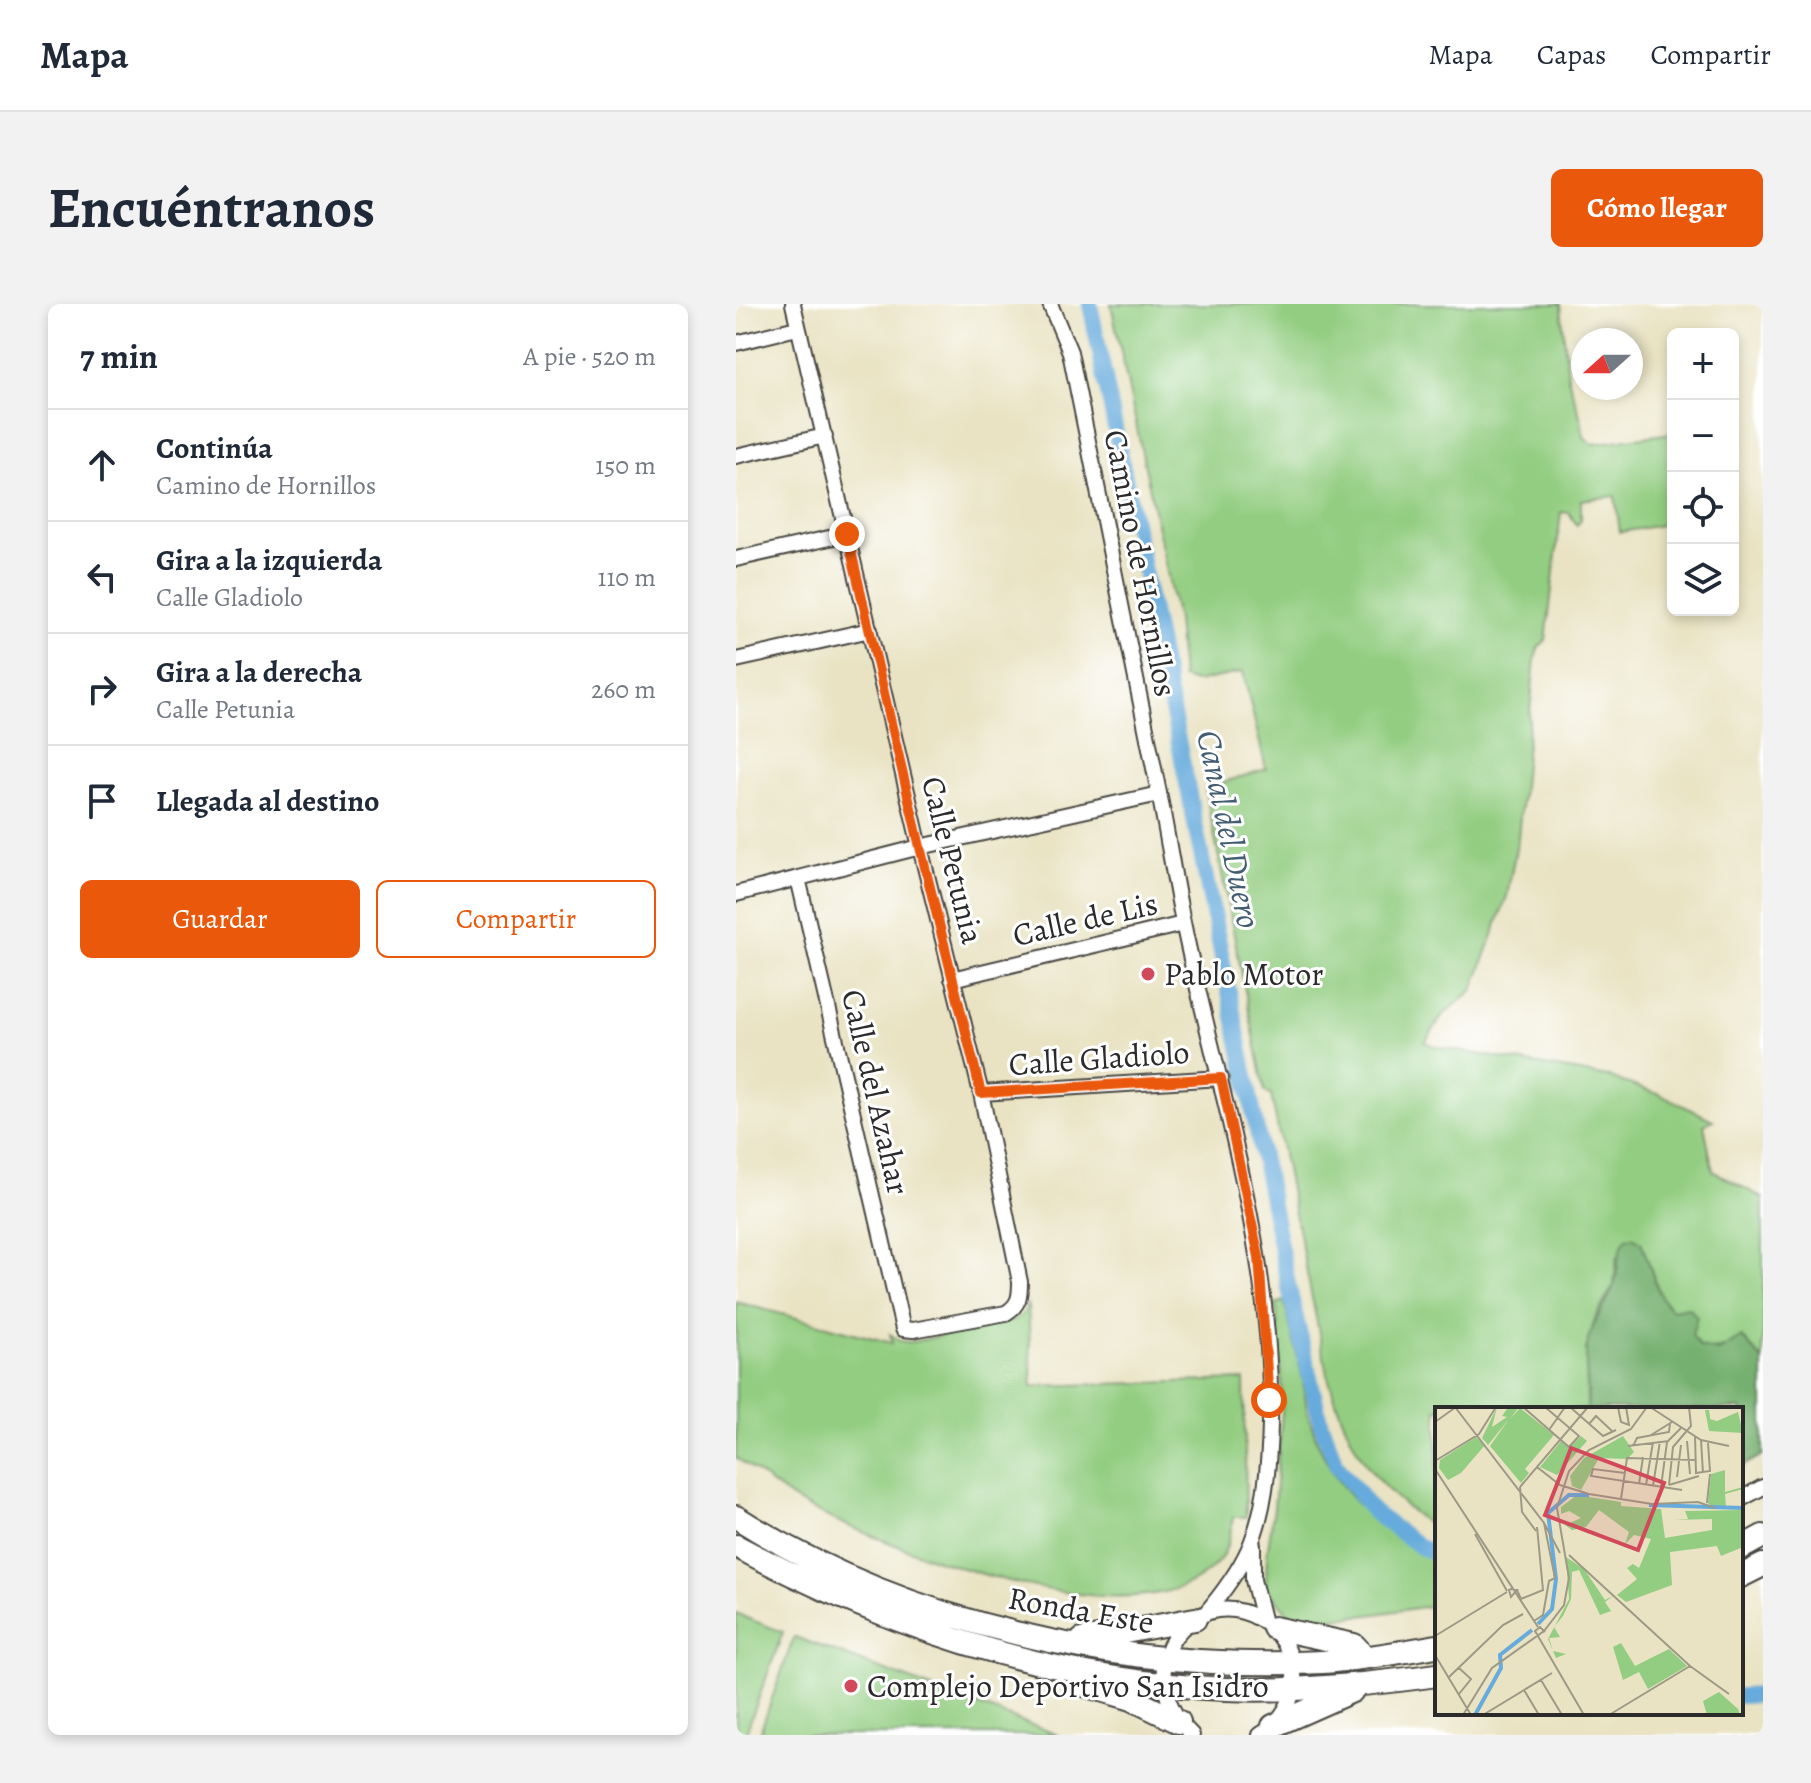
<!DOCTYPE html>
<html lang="es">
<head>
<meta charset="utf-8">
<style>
	:root { --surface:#fff; --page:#f2f2f3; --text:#1f2937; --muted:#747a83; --line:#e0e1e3; --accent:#ea580c }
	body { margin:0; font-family:Alegreya,serif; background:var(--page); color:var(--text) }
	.controls { position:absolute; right:24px; top:24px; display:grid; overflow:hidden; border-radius:12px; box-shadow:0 4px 12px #0003 }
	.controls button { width:72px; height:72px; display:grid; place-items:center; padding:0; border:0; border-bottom:2px solid var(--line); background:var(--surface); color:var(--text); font:40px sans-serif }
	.compass { position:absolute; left:835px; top:24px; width:72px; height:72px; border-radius:50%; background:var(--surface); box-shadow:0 4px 12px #0003; rotate:249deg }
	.stop { position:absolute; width:24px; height:24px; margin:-18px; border:6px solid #ea580c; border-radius:50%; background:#fff }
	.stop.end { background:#ea580c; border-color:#fff; box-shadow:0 2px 8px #0008 }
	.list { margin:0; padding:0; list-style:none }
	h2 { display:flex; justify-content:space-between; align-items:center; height:104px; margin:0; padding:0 32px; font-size:34px }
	h2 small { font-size:26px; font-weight:400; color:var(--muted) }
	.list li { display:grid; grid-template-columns:52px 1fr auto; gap:24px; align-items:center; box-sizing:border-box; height:112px; padding:0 32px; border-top:2px solid var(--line) }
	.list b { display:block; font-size:30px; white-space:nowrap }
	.list p { margin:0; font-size:26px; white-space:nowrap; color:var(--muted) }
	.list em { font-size:26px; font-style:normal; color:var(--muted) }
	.actions { display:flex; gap:16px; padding:24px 32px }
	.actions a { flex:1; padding:18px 0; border:2px solid var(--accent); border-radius:12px; text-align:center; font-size:28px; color:var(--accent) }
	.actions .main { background:var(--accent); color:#fff }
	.icon { flex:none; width:44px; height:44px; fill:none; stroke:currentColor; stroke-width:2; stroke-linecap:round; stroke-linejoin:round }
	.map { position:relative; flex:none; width:1027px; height:1431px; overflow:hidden; border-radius:12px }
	header { display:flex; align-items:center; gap:48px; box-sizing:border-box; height:112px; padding:0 40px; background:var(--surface); border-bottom:2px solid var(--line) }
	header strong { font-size:38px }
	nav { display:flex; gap:44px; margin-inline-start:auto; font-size:28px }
	.intro { display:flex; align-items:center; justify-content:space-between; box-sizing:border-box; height:192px; padding:0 48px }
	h1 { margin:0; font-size:56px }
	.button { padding:20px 36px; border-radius:12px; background:var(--accent); color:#fff; font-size:28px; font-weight:700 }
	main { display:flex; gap:48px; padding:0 48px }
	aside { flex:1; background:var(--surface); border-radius:12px; box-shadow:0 4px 12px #0003 }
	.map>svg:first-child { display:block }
	.green { fill:#93cd81; stroke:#5f7c56; stroke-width:2 }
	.forest { fill:#76b06f; stroke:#506e4d; stroke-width:2 }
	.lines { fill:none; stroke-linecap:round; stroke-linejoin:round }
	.canal { stroke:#66abdc; stroke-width:16 }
	.minor-casing { stroke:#484742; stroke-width:18 }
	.highway-casing { stroke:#484742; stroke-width:26 }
	.minor { stroke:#fff; stroke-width:14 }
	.highway { stroke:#fff; stroke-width:22 }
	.route { stroke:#ea580c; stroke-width:10 }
	.poi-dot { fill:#d1495b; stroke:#fff; stroke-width:3 }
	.labels { text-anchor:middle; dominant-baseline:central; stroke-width:6; stroke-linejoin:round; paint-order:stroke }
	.street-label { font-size:32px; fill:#2b2b2b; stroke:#fff }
	.poi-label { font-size:32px; fill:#2b2b2b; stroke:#fff; text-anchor:start }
	.water-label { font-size:34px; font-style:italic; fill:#435e72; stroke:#fff }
	.inset-river { fill:none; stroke:#66abdc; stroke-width:4 }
	.inset-road { fill:none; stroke:#9d9986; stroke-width:2 }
	.view { fill:#d1495b; fill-opacity:0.15; stroke:#d1495b; stroke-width:4 }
	.inset-edge { fill:none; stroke:#2b2b2b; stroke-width:4 }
</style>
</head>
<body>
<header>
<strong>Mapa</strong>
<nav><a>Mapa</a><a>Capas</a><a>Compartir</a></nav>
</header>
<div class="intro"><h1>Encuéntranos</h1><a class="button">Cómo llegar</a></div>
<main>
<aside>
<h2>7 min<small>A pie · 520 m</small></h2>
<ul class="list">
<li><svg class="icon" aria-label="ahead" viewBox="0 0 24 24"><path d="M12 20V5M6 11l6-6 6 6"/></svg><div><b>Continúa</b><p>Camino de Hornillos</p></div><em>150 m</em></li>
<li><svg class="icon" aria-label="left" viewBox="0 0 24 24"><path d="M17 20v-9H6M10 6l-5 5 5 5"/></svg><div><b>Gira a la izquierda</b><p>Calle Gladiolo</p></div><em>110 m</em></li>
<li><svg class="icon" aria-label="right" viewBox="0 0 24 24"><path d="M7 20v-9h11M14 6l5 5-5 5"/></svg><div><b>Gira a la derecha</b><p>Calle Petunia</p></div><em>260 m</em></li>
<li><svg class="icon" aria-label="arrive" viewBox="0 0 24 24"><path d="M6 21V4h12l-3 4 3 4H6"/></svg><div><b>Llegada al destino</b></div></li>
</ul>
<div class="actions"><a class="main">Guardar</a><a>Compartir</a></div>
</aside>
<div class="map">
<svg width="1027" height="1431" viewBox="0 0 1027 1431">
	<rect width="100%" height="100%" fill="#fff"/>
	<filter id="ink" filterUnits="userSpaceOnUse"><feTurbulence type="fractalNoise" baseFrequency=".0125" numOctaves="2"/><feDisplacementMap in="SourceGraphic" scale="16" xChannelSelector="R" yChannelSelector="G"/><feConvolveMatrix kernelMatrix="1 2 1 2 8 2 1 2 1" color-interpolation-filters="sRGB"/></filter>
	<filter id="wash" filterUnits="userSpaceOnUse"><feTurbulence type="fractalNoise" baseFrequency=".006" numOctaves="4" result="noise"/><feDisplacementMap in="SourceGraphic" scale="32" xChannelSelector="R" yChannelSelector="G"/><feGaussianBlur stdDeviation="1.8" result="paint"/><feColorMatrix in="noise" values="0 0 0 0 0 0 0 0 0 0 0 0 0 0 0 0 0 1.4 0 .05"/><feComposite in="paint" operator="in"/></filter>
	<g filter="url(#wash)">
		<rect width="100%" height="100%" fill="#e9e3c3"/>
		<path class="green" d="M 375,0 L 825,0 L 832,74 L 845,115 L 848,133 L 857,140 L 937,129 L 937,219 L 884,228 L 879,192 L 845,196 L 845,216 L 841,221 L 833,209 L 825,208 L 810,336 L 802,344 L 799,355 L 782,534 L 771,592 L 737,686 L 707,711 L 689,738 L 701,743 L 872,773 L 925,791 L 977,816 L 968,821 L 977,867 L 1027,894 L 1027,1057 L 1006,1033 C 990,1044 966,1056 956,1031 L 925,993 L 905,938 L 881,953 L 878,981 L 860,1012 L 850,1045 L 851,1105 L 701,1105 L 701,1226 C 637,1182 614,1147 592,1073 L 535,791 L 529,788 L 469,484 L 530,465 L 507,368 L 460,378 L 446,374 L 441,316 Z
			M 548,997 C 554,1023 561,1050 567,1076 C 569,1090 570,1105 575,1119 C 595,1185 641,1227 701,1256 L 701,1301 L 633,1311 L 569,1316 L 555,1312 L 534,1289 L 530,1281 L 531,1250 L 538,1204 L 547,1095 L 540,1000 Z
			M 0,998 L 156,1039 L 154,1030 L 164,1037 L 176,1038 L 279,1016 L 288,1009 L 292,999 L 296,1082 L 508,1076 L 510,1213 L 497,1213 C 495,1226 493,1242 485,1254 C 416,1349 154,1244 69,1202 C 49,1192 21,1167 0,1154 Z
			M 0,1310 L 47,1328 L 9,1431 L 0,1431 Z
			M 58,1333 L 59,1333 L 322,1431 L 23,1431 Z"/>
		<path class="forest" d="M 897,933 L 905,938 C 914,958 920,994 936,1006 L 952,1003 L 961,1013 L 956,1031 L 964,1043 L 983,1047 L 1006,1033 L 1027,1057 L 1027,1151 L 1005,1163 L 1005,1105 L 851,1105 C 855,1084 847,1064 851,1043 C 856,1015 870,1004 878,981 C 884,964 879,950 890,934 Z"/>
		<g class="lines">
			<path class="canal" d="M 354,0 L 552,980 L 585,1120 L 601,1161 L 637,1208 L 684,1243 L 701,1251
				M 1005,1392 L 1027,1391"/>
		</g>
	</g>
	<g filter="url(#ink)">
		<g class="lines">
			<defs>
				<path id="minor" d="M 57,0 L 184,543 L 245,789 L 284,978 C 284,993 283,1001 270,1009 L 177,1026 L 167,1025 L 62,574
					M 314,0 L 334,48 C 363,195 393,342 423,489 C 433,538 440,588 451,637 C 489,812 549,988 531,1170 C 524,1233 509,1262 469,1310
					M 0,39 L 61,24
					M 0,152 L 89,132
					M 0,255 L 111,230
					M 0,356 L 134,326
					M 0,590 L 184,543 L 423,490
					M 216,675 L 447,620
					M 245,789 L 485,774
					M 1005,1195 L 1027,1183
					M 517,1241 L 517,1276 L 527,1315
					M 456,1431 C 422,1399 414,1344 458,1315 C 500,1288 556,1323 558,1370 C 560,1395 545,1418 524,1431"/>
				<path id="highway" d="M 0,1213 C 171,1321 386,1368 587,1358 C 625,1356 663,1348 701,1342
					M 0,1242 C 152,1323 316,1378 490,1385 C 561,1388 631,1381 701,1371
					M 1005,1244 L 1027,1232
					M 1005,1272 L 1027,1261
					M 538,1324 L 618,1341 L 629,1353
					M 346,1336 L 459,1315
					M 348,1381 L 396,1395 L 443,1418
					M 537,1422 L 616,1387"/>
			</defs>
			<use href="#minor" class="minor-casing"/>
			<use href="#highway" class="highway-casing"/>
			<use href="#minor" class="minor"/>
			<use href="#highway" class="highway"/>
		</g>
	</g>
	<g class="lines" filter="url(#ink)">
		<path class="route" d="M 111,230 L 184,543 L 245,789 L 485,774 L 523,953 L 533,1096"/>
	</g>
	<g class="poi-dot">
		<circle cx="412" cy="670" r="8"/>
		<circle cx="115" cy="1382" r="8"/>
	</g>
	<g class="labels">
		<g class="street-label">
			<text transform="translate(405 259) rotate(79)">Camino de Hornillos</text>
			<text transform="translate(217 556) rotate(76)">Calle Petunia</text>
			<text transform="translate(349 615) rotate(-13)">Calle de Lis</text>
			<text transform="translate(363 754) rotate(-4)">Calle Gladiolo</text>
			<text transform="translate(140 788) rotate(77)">Calle del Azahar</text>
			<text transform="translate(345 1306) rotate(10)">Ronda Este</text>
		</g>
		<g class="poi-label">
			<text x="428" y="670">Pablo Motor</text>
			<text x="131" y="1382">Complejo Deportivo San Isidro</text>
		</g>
		<g class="water-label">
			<text transform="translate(493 525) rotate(78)">Canal del Duero</text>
		</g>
	</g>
	<g transform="translate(699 1103)">
		<rect width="308" height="308" fill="#e9e3c3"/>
		<path d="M 62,0 L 57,20 L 72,10 L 67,9 L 72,2 L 68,0 L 84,0 L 75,12 L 85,1 L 119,28 L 90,62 L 94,66 L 86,76 L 55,39 L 74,12 L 53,38 L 47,31 ZM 270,3 L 274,3 L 275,10 L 275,12 L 282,14 L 303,5 L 308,26 L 274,24 ZM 146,29 L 152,34 L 122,68 L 105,60 L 126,34 L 134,41 ZM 188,29 L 199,45 L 192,52 L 164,51 L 146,83 L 137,79 L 135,69 L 149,51 ZM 41,30 L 50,38 L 26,66 L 13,73 L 4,61 L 5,53 ZM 290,63 L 290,85 L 308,80 L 308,82 L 290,87 L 291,100 L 282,101 L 273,97 L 276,67 ZM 142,88 L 186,95 L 186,99 L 226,102 L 230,131 L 277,123 L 277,112 L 239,113 L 253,112 L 250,104 L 308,103 L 308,140 L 286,149 L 282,139 L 235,145 L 237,178 L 191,195 L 182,188 L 202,172 L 192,161 L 198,157 L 204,161 L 216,132 L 199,128 L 190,137 L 194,125 L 164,103 L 151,120 L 137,123 L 130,118 L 146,111 L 134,104 L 126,107 L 126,100 ZM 131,150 L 149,162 L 170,193 L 178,189 L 170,195 L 176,204 L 165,208 L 144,163 L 137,165 L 136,192 L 128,209 L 119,220 L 125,230 L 114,231 L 118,244 L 131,247 L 121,251 L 113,232 L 134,192 ZM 186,236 L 200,259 L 234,242 L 252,259 L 213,282 L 204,265 L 188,273 L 178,240 ZM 284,285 L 303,302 L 305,308 L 272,308 L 268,294 Z" fill="#93cd81"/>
		<path class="inset-river" d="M 214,98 L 308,101M 103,217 L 117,202 L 121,172 L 113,106 L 134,88 L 154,88M 40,308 L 66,261 L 65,248 L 97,223"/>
		<path class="inset-road" d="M 20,0 L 109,116 L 120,171 L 114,174 L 108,208 L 99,214M 88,0 L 134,40 L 144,29 L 110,0M 135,0 L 168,29 L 181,23M 183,0 L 186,15 L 194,18 L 191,0M 215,0 L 266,33 L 294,39M 257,0 L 293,0M 0,15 L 21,0M 154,17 L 161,9 L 177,24M 114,23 L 130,0M 216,28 L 237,15M 260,29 L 261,66 L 275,64 L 273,36M 266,33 L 268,66M 252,34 L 255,67M 193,39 L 234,34M 198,39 L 202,31 L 234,25 L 235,16M 0,54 L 44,27 L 61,0M 102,60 L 125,78 L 154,87 L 217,97 L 263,95 L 280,101M 0,62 L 103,220M 190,66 L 158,62 L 156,69 L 247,83M 242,70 L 246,38M 204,77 L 208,50M 211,78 L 218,35M 234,78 L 238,40 L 256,19 L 254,0M 234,78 L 264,69M 218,79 L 225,34M 85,80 L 153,0M 85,80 L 87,105 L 101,124M 226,80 L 232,35 L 247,20M 186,92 L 192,51 L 261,53M 272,96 L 275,67M 109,116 L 125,146M 40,127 L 72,184M 134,148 L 255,259 L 294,287M 74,183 L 76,182 L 82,183 L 76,190 ZM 82,183 L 86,192 L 108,183 L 102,120M 110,225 L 105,220 L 100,224 L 149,308M 0,229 L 72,185M 0,248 L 36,308M 24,261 L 36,272 L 24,287M 14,270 L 68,218 L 88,207M 106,273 L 127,308M 89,283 L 104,308M 28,308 L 57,261 L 109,224 L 129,198 L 134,171 L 122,101 L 134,64 L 154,43 L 196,22 L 212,0M 48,308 L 117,266M 174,308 L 255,259"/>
		<path class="view" d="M 136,41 L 229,76 L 203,143 L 110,108 Z"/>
		<rect width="308" height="308" class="inset-edge"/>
	</g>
</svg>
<div class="controls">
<button>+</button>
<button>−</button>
<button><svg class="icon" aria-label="locate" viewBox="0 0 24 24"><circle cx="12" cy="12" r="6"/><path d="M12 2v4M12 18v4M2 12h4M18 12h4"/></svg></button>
<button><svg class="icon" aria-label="layers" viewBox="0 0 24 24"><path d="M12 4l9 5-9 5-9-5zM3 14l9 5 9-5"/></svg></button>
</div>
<svg class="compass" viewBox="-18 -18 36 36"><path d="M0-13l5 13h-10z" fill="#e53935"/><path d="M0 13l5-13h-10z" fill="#747a83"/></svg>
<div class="stop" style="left:533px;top:1096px"></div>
<div class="stop end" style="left:111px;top:230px"></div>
</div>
</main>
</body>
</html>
